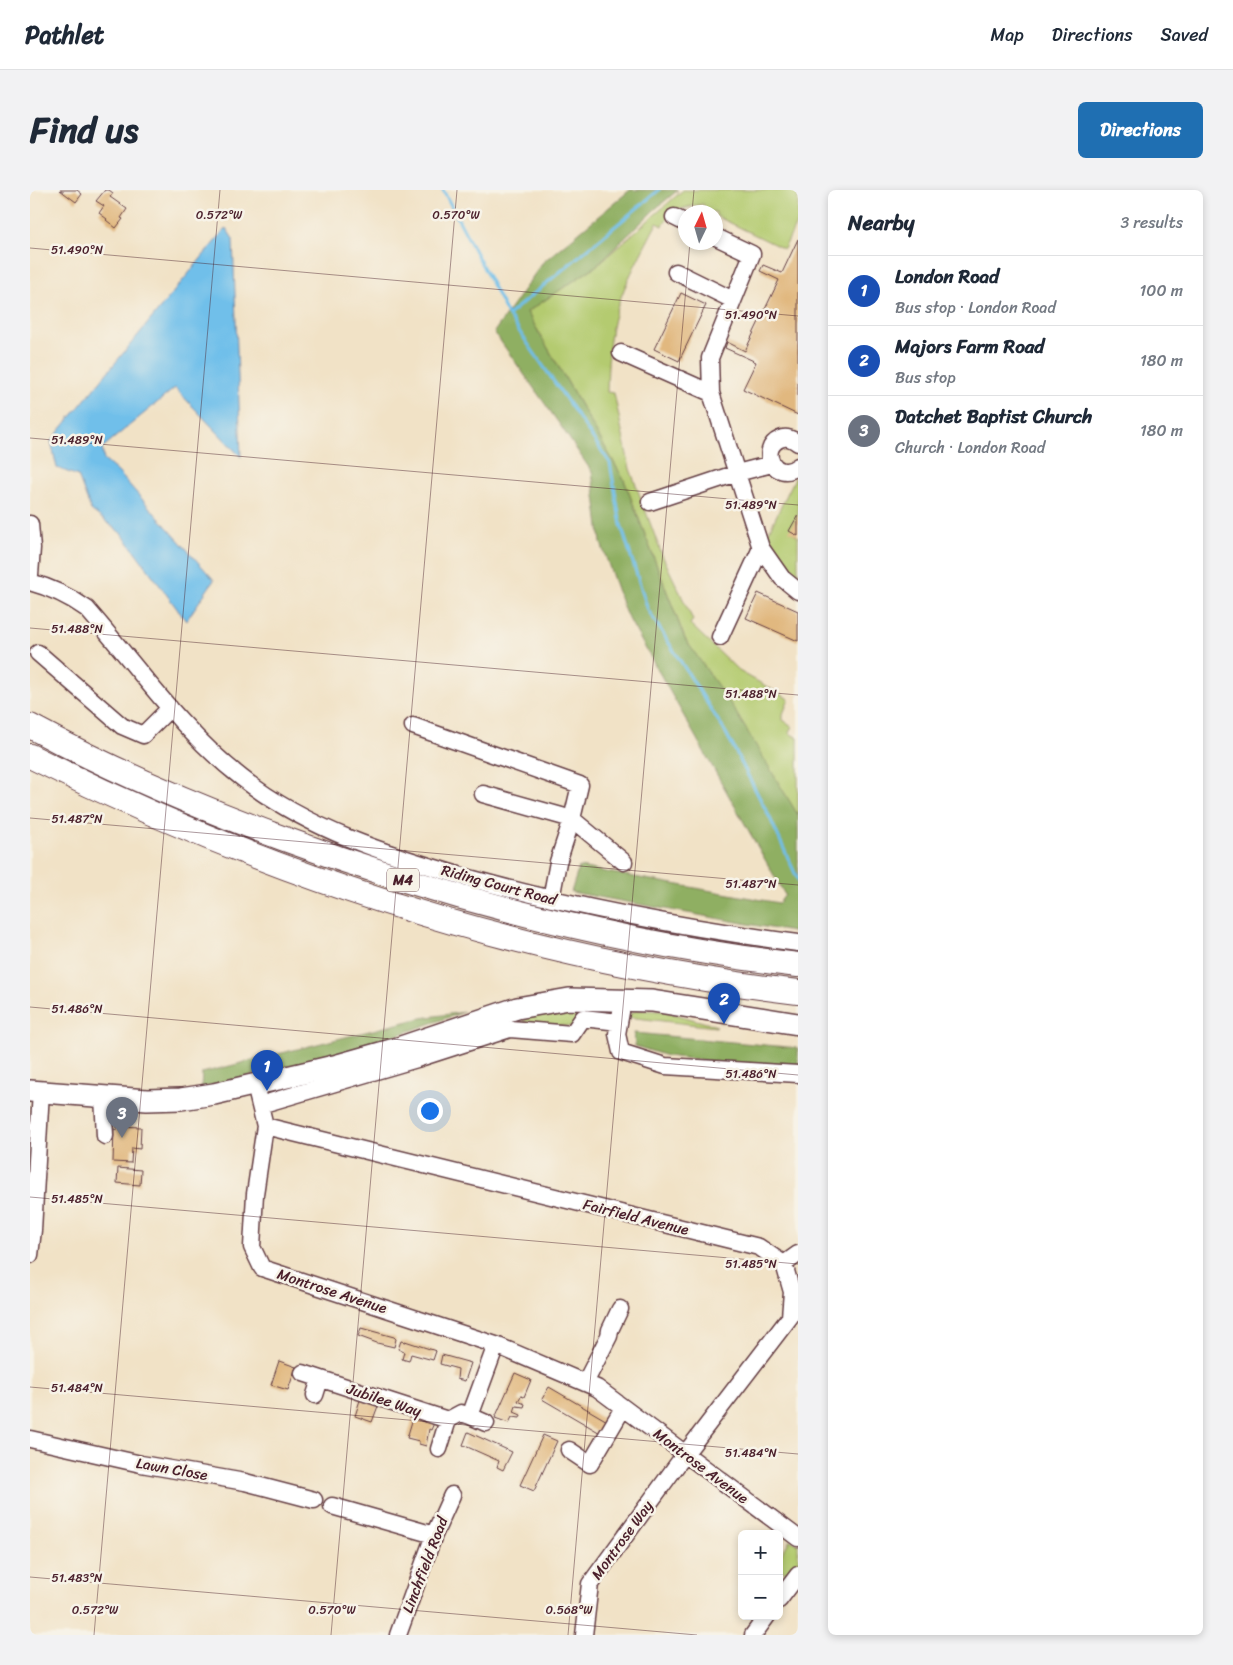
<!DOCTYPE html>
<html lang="en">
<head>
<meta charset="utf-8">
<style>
	:root { --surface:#fff; --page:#f2f2f3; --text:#1f2937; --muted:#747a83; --line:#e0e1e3; --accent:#1f6fb2 }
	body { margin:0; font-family:Sriracha,sans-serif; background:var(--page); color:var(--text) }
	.controls { position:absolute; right:15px; bottom:15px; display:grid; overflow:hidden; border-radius:8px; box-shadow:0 2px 8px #0003 }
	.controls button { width:45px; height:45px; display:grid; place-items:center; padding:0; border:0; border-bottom:1px solid var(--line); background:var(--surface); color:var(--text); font:25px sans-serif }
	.compass { position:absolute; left:648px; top:15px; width:45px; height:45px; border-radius:50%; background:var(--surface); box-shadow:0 2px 8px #0003; rotate:5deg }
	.you { position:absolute; left:399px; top:920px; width:18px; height:18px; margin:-12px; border:4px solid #fff; border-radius:50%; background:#1a73e8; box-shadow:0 0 0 8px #1a73e833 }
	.badge { display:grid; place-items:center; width:32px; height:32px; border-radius:50%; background:var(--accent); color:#fff; font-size:16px; font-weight:700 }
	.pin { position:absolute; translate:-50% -41px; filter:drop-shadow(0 1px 2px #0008) }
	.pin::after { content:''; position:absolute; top:26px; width:18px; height:15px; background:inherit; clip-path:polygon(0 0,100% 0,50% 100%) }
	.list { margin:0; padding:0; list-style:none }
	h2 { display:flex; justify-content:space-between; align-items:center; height:65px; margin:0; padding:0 20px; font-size:21px }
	h2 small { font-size:16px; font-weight:400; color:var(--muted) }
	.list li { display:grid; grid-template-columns:32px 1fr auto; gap:15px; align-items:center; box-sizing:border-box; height:70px; padding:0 20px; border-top:1px solid var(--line) }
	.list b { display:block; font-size:19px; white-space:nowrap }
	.list p { margin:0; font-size:16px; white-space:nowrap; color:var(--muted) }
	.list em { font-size:16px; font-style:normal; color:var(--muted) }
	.map { position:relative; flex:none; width:768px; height:1445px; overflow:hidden; border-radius:8px }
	header { display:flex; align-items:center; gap:30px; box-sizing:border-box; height:70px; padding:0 25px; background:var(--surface); border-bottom:1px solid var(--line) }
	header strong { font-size:24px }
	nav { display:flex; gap:28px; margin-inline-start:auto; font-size:18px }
	.intro { display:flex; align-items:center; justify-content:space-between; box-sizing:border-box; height:120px; padding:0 30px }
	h1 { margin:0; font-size:35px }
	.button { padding:12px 22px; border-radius:8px; background:var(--accent); color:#fff; font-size:18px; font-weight:700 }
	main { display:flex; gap:30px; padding:0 30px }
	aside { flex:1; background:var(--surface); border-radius:8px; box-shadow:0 2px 8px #0003 }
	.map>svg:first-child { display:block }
	.green { fill:#b4cb70; stroke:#7f754e }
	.forest { fill:#8faf62; stroke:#6c6746 }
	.water { fill:#6fbfea; stroke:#5c6f8a }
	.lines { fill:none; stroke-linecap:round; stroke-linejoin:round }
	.stream { stroke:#6fbfea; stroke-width:3 }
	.building { fill:#e1b87f }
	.minor-casing { stroke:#633c42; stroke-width:19 }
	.major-casing { stroke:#633c42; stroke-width:24 }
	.highway-casing { stroke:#633c42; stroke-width:26 }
	.minor { stroke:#fff; stroke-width:16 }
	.major { stroke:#fff; stroke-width:21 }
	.highway { stroke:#fff; stroke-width:24 }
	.ticks { fill:none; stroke:#4a1f2b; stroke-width:1; stroke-opacity:0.45 }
	.labels { text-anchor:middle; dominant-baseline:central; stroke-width:5; stroke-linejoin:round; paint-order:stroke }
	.shield { fill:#f7f3e8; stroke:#7e5f64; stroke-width:1 }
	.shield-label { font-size:14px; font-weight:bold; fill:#4a1f2b }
	.street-label { font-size:15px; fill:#4a1f2b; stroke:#f7f3e8 }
	.ticks-label { font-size:12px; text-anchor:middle; fill:#4a1f2b; stroke:#f7f3e8; stroke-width:5; stroke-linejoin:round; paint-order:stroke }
</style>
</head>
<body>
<header>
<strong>Pathlet</strong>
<nav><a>Map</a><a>Directions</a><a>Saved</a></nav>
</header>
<div class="intro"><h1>Find us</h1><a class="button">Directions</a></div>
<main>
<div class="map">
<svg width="768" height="1445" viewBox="0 0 768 1445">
	<rect width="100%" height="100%" fill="#f7f3e8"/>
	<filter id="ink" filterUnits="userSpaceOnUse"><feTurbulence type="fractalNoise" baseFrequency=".02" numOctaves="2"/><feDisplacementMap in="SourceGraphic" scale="10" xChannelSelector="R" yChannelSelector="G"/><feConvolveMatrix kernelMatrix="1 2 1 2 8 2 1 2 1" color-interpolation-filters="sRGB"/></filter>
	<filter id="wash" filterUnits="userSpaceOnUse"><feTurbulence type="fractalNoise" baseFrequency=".0096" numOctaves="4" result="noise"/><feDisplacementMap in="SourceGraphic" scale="20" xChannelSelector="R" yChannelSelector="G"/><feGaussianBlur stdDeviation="1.12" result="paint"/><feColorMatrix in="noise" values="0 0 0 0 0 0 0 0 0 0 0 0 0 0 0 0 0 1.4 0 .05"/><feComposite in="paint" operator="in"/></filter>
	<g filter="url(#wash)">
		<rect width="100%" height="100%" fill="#f1e2c6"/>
		<path class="green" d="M 653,0 L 768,0 L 768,30 L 754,59 L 686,26 L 686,22 L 677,22 L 673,14 L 642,21 L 633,36 L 627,33 C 612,62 596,90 586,121 C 578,147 578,175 577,202 L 584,203 L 600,279 L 632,365 L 663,430 L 660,434 L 709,481 L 759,509 L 753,524 L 753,530 L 762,536 L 759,543 L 768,548 L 768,627 L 655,449 L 594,290 L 497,122 L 566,76 Z
			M 768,286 L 768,325 L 760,341 L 768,346 L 768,387 L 750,367 L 738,343 L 765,288 Z
			M 607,820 L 634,821 L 687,836 L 686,837 L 597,827 L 598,825 Z
			M 521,821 L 552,824 L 544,837 L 493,832 L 498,826 Z
			M 760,1350 L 768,1354 L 768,1376 L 760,1385 L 749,1378 L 749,1368 Z"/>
		<path class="forest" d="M 600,0 L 648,0 L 624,20 L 566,76 L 497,122 L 594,290 L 655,449 L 702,516 L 768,625 L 768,743 L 541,702 L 549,677 L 749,713 L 755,705 L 595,422 L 571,353 L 562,282 L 530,235 L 464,142 L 513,72 Z
			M 434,822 L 325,860 L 171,898 L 172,883 L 391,828 Z
			M 604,843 L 768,858 L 768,876 L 720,876 L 637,866 L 605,856 Z"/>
		<path class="water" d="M 196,38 L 203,49 L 211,267 L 145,198 L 72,258 L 74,270 L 88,282 L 184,390 L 156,431 L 92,344 L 61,320 L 48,286 L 27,278 L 21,251 Z"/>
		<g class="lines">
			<path class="stream" d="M 413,0 L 478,125 L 580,273 L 591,335 L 618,420 L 696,543 L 740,628 L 768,690
				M 478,125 L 629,0"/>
		</g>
		<g id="blocks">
			<path class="building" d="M 30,0 L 47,0 L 52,4 L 46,12 Z
				M 75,0 L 79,0 L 83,3 L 80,7 L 97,19 L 91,28 L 93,29 L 86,38 L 76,30 L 77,29 L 69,23 L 74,16 L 66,11 Z
				M 768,49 L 768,225 L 713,199 L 726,172 L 695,158 L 697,152 L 715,161 L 749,90 L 730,81 L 733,75 L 752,83 Z
				M 651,103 L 676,115 L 649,171 L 624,159 Z
				M 768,325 L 768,346 L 759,341 Z
				M 728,403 L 768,421 L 768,451 L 716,428 Z
				M 87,936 L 111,937 L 110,959 L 102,958 L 101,973 L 83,972 L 84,939 L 87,940 Z
				M 88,978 L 111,980 L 110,995 L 87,993 Z
				M 331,1138 L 364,1147 L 366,1149 L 364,1157 L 347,1153 L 328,1146 Z
				M 371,1151 L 375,1152 L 375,1151 L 406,1161 L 403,1170 L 381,1164 L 379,1171 L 372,1169 L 374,1162 L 368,1159 Z
				M 412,1165 L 441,1173 L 435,1191 L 427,1189 L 428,1179 L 410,1174 Z
				M 249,1171 L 266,1177 L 258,1200 L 241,1195 Z
				M 485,1183 L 501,1190 L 494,1207 L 491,1206 L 488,1211 L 495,1214 L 494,1217 L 486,1216 L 484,1222 L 491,1225 L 490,1228 L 482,1227 L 479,1233 L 465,1228 Z
				M 519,1197 L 579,1232 L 572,1244 L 512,1209 Z
				M 330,1210 L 348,1216 L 342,1232 L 325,1226 Z
				M 383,1228 L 396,1233 L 397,1231 L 404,1233 L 401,1240 L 399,1239 L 396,1256 L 389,1254 L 389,1251 L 377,1248 Z
				M 438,1242 L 482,1262 L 473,1280 L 467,1277 L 469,1271 L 433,1255 Z
				M 513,1245 L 527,1251 L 504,1301 L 490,1295 Z"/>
		</g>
	</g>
	<g filter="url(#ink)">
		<use href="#blocks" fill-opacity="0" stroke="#633c42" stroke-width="1"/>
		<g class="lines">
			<defs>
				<path id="minor" d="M 644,27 L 656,33
					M 686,47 L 722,64 L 680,168 L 681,203 L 731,358 L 752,388 L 768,401
					M 646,82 L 703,110
					M 591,163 L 681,203
					M 768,253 C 763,249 756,246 750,249 C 727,259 746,294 768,276
					M 620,312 L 707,283 L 742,274
					M 0,334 L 2,358 L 0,385
					M 0,392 C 22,398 39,406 57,419 C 107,476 151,541 212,588 C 278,640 359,665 439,688 C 547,718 657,738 768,753
					M 690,447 L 731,358
					M 8,463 L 92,536 L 113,545 L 140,518
					M 383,536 L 550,595 L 542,629 L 528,672 L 521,709
					M 453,604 L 542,629 L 594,672
					M 591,822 L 587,844 L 591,862 L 635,876 L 768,884
					M 225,895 L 235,936 L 225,1004 L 222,1057 L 232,1078 L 466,1155 L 567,1198 L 768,1348
					M 73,906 L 75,946
					M 230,915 L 387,869 L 480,839 L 542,844 L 553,828 L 589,832
					M 235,936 L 729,1057 L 754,1074 L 762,1102 L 760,1127 L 655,1264 L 560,1394 L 554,1445
					M 0,1065 L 3,1040 L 11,901
					M 754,1074 L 768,1064
					M 273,1183 L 418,1230 L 431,1223 L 440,1226
					M 555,1193 L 579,1146 L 580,1140 L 590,1119
					M 285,1205 L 290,1189
					M 456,1233 L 440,1226 L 466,1155
					M 0,1249 L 111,1274 L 215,1292 L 284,1310
					M 409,1259 L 418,1230
					M 539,1260 L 560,1274 L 593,1218
					M 302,1316 L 404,1345
					M 749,1410 L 768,1385
					M 368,1445 L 404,1345 L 422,1305
					M 723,1445 L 737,1426"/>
				<path id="major" d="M 0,901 L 117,910 L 151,909 L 184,904 L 304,876 L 368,858 L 487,818 L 539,809 L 622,811 L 768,834"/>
				<path id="highway" d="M 0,536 C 81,580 166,616 252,648 C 419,710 591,754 768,775
					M 0,566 C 243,688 497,770 768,802"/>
			</defs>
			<use href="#minor" class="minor-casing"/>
			<use href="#major" class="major-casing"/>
			<use href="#highway" class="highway-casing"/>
			<use href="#minor" class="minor"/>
			<use href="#major" class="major"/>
			<use href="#highway" class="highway"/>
		</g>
	</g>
	<path class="ticks" d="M 662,22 L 664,0M 0,58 L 768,126M 0,248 L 768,315M 0,438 L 768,505M 0,628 L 768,695M 0,817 L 768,885M 0,1007 L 768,1074M 0,1197 L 768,1264M 0,1387 L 667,1445M 64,1445 L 190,0M 301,1445 L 427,0M 538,1445 L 660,52"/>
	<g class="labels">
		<rect class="shield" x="357" y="678.5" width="32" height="23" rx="4"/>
		<g class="shield-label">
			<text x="373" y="690">M4</text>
		</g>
		<g class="street-label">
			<text transform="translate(469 695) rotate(15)">Riding Court Road</text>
			<text transform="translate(606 1027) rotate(14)">Fairfield Avenue</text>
			<text transform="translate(302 1101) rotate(18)">Montrose Avenue</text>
			<text transform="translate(354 1210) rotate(18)">Jubilee Way</text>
			<text transform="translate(671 1276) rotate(37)">Montrose Avenue</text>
			<text transform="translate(142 1279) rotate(10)">Lawn Close</text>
			<text transform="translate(592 1350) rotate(-54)">Montrose Way</text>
			<text transform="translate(395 1375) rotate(-69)">Linchfield Road</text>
		</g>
	</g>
	<g class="ticks-label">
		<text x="189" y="29">0.572°W</text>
		<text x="426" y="29">0.570°W</text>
		<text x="47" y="64">51.490°N</text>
		<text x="721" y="129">51.490°N</text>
		<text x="47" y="254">51.489°N</text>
		<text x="721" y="319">51.489°N</text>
		<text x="47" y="443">51.488°N</text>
		<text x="721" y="508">51.488°N</text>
		<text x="47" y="633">51.487°N</text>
		<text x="721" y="698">51.487°N</text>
		<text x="47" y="823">51.486°N</text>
		<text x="721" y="888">51.486°N</text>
		<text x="47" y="1013">51.485°N</text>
		<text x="721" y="1078">51.485°N</text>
		<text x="47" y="1202">51.484°N</text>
		<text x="721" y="1267">51.484°N</text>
		<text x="47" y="1392">51.483°N</text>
		<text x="65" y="1424">0.572°W</text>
		<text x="302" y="1424">0.570°W</text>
		<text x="539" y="1424">0.568°W</text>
	</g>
</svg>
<div class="controls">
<button>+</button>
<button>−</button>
</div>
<svg class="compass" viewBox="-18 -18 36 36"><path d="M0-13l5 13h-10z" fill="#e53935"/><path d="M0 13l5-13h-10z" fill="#747a83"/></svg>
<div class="you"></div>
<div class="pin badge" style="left:237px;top:901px;background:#1a4fb4">1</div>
<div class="pin badge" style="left:694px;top:834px;background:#1a4fb4">2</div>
<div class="pin badge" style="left:92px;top:948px;background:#6b7280">3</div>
</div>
<aside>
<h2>Nearby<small>3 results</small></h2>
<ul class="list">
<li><span class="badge" style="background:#1a4fb4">1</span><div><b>London Road</b><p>Bus stop · London Road</p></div><em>100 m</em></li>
<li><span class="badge" style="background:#1a4fb4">2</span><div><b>Majors Farm Road</b><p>Bus stop</p></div><em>180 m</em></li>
<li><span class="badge" style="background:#6b7280">3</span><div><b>Datchet Baptist Church</b><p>Church · London Road</p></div><em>180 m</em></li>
</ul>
</aside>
</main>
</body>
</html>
